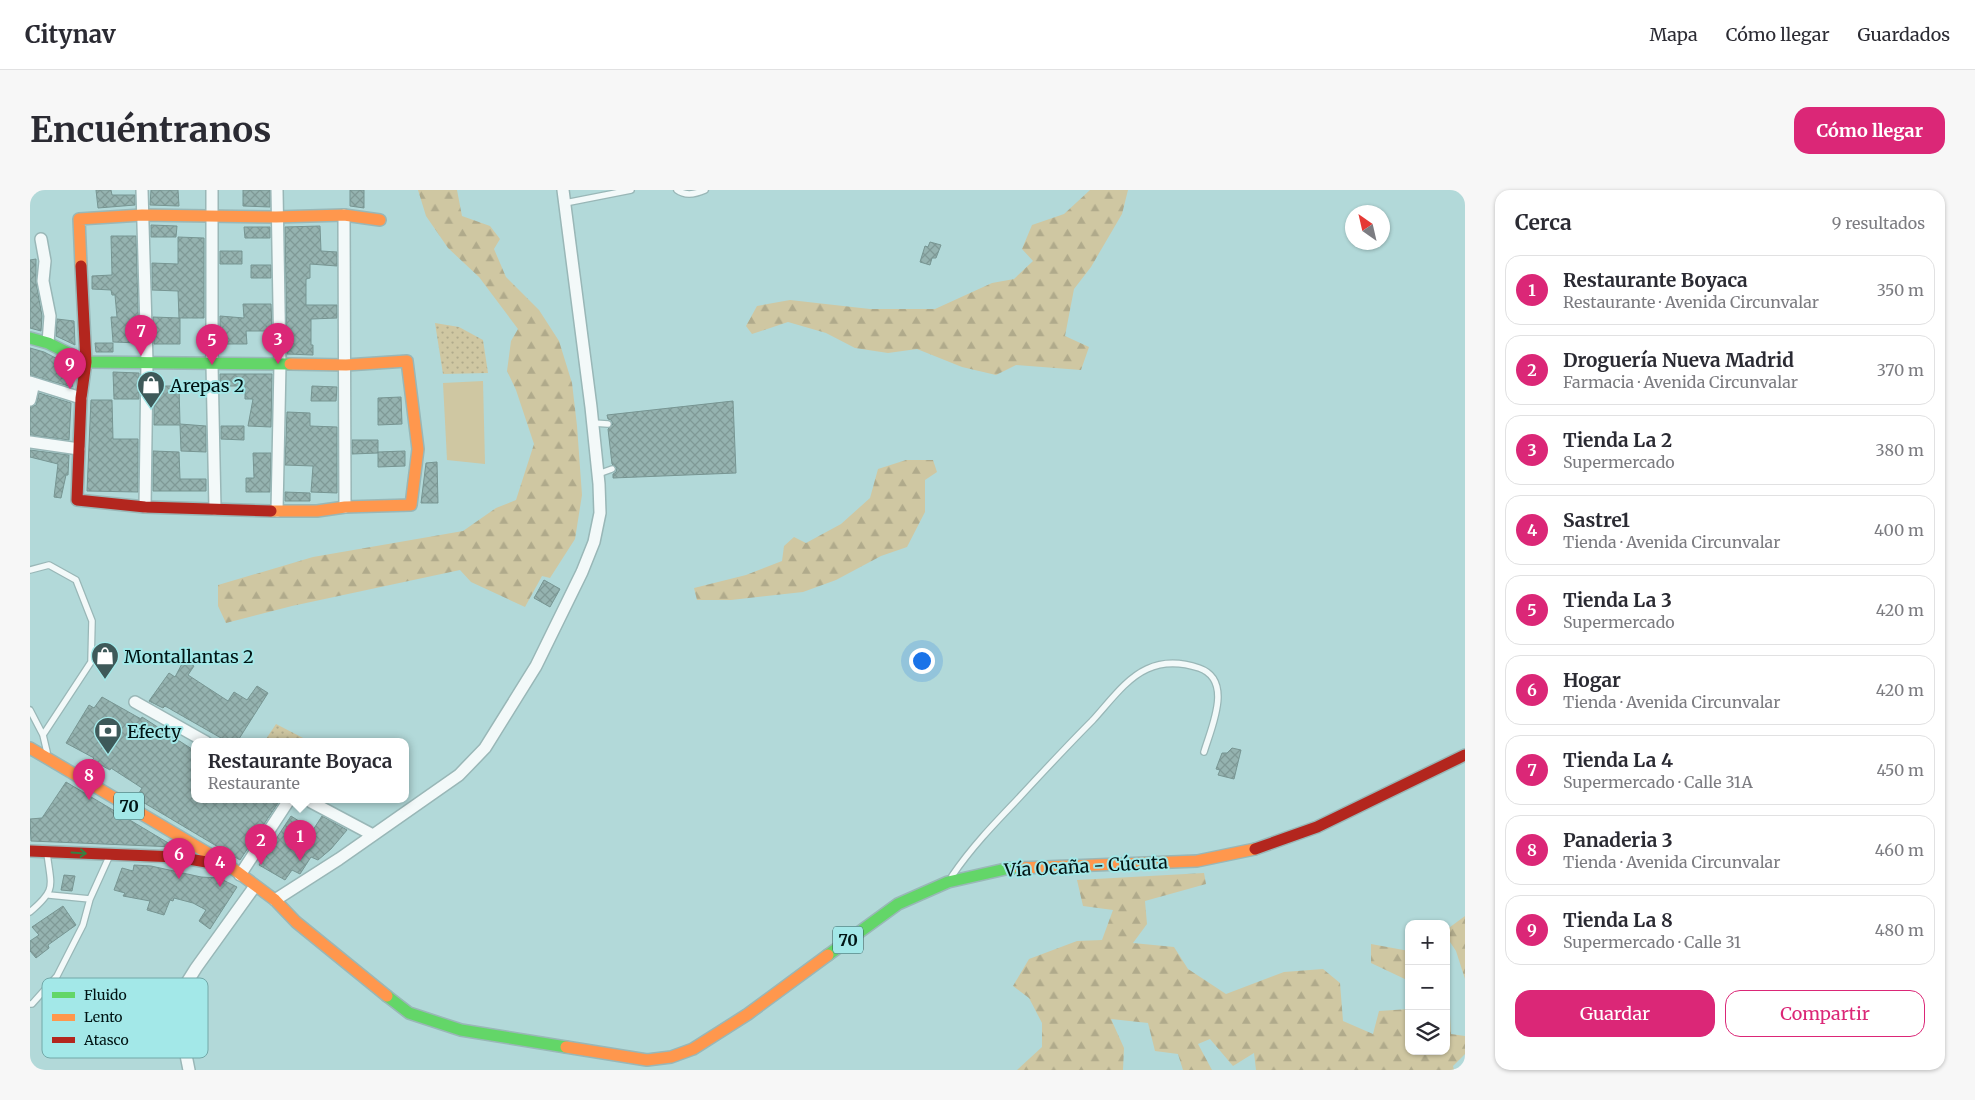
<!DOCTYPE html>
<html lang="es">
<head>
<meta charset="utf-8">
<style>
	:root { --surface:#fff; --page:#f7f7f7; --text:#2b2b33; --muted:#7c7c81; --line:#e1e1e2; --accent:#db2777 }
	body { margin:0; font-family:Merriweather,serif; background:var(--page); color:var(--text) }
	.controls { position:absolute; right:15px; bottom:15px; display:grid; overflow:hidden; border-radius:10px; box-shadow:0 1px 4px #0004 }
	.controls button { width:45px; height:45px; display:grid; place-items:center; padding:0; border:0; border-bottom:1px solid var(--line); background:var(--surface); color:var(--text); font:25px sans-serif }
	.compass { position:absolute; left:1315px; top:15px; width:45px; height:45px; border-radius:50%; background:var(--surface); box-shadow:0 1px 4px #0004; rotate:326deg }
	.you { position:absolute; left:891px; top:470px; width:18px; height:18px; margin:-12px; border:4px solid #fff; border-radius:50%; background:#1a73e8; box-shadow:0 0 0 8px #1a73e833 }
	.badge { display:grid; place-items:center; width:32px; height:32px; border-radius:50%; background:var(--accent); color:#fff; font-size:16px; font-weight:700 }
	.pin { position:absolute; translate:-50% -41px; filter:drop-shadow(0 1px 2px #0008) }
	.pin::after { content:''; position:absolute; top:26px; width:18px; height:15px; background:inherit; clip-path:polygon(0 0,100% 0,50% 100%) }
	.popup { position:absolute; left:161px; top:548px; width:218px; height:65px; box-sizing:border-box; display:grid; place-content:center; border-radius:10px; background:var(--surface); filter:drop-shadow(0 1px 4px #0005); font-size:16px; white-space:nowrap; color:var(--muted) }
	.popup b { font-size:19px; color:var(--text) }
	.popup::after { content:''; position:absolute; left:50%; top:100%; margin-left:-10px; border:10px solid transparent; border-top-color:var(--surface) }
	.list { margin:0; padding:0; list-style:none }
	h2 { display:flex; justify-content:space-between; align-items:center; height:65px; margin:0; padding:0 20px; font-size:21px }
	h2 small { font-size:16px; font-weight:400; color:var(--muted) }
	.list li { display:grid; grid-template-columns:32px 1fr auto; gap:15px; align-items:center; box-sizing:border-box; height:70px; margin:0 10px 10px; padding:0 10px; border:1px solid var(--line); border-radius:15px }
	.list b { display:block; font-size:19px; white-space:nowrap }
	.list p { margin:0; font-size:16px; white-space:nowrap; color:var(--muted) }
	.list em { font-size:16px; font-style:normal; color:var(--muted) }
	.actions { display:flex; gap:10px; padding:15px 20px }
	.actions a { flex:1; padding:11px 0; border:1px solid var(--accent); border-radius:15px; text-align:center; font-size:18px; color:var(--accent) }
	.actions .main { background:var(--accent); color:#fff }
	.icon { flex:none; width:28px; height:28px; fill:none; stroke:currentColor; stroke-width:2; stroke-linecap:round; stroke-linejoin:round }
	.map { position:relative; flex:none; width:1435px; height:880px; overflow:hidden; border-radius:15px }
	header { display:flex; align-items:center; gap:30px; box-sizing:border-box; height:70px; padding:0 25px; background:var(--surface); border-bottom:1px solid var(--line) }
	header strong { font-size:24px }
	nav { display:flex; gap:28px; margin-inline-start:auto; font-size:18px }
	.intro { display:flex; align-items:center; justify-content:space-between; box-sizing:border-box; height:120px; padding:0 30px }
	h1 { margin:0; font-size:35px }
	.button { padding:12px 22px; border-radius:15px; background:var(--accent); color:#fff; font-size:18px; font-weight:700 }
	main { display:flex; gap:30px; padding:0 30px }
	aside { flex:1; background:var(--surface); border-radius:15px; box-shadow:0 1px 4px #0004 }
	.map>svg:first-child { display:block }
	.grass { fill:#cfc7a2 }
	.forest { fill:url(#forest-firs) }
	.park { fill:url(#park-dots) }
	.building { fill:url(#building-cross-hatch); stroke:#779592 }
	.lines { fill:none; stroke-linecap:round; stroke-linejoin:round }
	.lane-casing { stroke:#99b7b7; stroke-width:8 }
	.street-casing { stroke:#99b7b7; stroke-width:14 }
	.fast-casing { stroke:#99b7b7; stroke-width:14 }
	.slow-casing { stroke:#99b7b7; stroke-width:14 }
	.jam-casing { stroke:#99b7b7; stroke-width:14 }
	.lane { stroke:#f3f9f9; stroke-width:5.5 }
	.street { stroke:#f3f9f9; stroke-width:11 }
	.fast { stroke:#63d668; stroke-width:11 }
	.slow { stroke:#ff974d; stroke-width:11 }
	.jam { stroke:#b3261e; stroke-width:11 }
	.oneway { stroke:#367f42 }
	.labels { text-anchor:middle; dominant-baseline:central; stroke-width:4; stroke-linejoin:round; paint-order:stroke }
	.shield { fill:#a3e8e8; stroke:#315454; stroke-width:1 }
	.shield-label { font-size:16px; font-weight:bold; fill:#001414 }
	.poi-label { font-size:18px; fill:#001414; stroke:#a3e8e8; text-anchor:start }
	.street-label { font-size:18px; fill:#001414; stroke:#a3e8e8 }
	.key { fill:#a3e8e8; stroke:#72a8a8; stroke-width:1 }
	.key-label { font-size:14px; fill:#001414 }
</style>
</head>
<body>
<header>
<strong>Citynav</strong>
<nav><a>Mapa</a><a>Cómo llegar</a><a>Guardados</a></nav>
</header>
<div class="intro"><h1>Encuéntranos</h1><a class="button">Cómo llegar</a></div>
<main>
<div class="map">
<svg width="1435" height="880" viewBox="0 0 1435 880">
	<defs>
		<pattern id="forest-firs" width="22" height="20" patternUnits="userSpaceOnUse" patternTransform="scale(1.25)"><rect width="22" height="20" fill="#cfc7a2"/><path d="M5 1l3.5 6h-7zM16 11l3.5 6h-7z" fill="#b0aa8b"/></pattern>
		<pattern id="park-dots" width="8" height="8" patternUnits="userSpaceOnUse" patternTransform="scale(1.25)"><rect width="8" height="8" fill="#cfc7a2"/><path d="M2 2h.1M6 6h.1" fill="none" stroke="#b0aa8b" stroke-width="1.8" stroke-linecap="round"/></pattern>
		<pattern id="building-cross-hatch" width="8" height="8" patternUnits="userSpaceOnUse" patternTransform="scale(1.25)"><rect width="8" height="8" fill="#95b3b0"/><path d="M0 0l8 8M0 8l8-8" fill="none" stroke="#7f9996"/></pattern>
	</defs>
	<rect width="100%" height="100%" fill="#b2d9d9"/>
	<path class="grass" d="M 453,191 L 455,274 L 417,270 L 413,193 Z"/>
	<path class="forest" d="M 388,0 L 427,0 L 432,26 L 460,36 L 470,49 L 464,59 L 476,87 L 509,120 L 529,151 L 542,193 L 547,236 L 552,305 L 545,349 L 520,388 L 512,386 L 495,417 L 441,392 L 430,380 L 262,416 L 196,433 L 188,416 L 188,395 L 283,367 L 433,341 L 466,318 L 486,310 L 504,254 L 486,200 L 477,181 L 481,151 L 488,139 L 449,87 L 418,58 L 396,26 Z
		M 1060,0 L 1098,0 L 1092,24 L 1061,77 L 1044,99 L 1035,146 L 1059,157 L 1051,180 L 986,175 L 966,185 L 932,177 L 887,159 L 858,163 L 825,158 L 796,143 L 758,132 L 722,144 L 716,136 L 727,116 L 760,110 L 840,119 L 905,119 L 962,93 L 984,89 L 1003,71 L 992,59 L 1002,35 L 1034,24 Z
		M 876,270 L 903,270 L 907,282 L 895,290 L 895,322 L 877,357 L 851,366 L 806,390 L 773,402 L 701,410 L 667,410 L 664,398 L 716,385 L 752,371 L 754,356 L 764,347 L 776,353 L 811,334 L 840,308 L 848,279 Z
		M 1174,683 L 1176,694 L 1115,711 L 1117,734 L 1103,753 L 1144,757 L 1158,779 L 1196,804 L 1254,782 L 1293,779 L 1310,793 L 1313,831 L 1343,844 L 1349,821 L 1379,819 L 1379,861 L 1416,861 L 1416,802 L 1419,805 L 1421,844 L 1435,846 L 1435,864 L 1423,876 L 1424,880 L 1226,880 L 1224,863 L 1203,876 L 1180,849 L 1168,854 L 1182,880 L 1153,880 L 1148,864 L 1125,861 L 1118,833 L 1081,829 L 1094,858 L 1093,880 L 987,880 L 1012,857 L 1012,833 L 999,808 L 983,796 L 999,769 L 1047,751 L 1072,750 L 1083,720 L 1053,716 L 1047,690 Z
		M 1435,726 L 1435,789 L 1426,761 L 1416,746 L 1416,740 Z
		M 1341,754 L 1379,761 L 1379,791 L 1341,773 Z"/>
	<path class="park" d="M 405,133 L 429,137 L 453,150 L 458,183 L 413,184 Z
		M 246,534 L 277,550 L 276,552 L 234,552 Z"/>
	<path class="building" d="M 66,0 L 81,0 L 82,5 L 105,5 L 105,15 L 68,18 Z
		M 121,0 L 148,0 L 149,16 L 120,15 Z
		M 213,0 L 240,0 L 240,17 L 213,16 Z
		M 320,0 L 334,0 L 334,18 L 320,16 Z
		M 121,35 L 147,36 L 146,47 L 121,47 Z
		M 290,36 L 291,61 L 307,62 L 307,76 L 280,74 L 280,88 L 276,89 L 276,115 L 307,115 L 307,128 L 281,129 L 281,155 L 283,155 L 283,165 L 257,164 L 255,37 Z
		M 214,37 L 240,37 L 240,48 L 215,48 Z
		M 81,46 L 106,46 L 109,153 L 83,152 L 81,127 L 87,127 L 85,105 L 82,105 L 81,100 L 62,99 L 62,86 L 82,85 Z
		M 148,47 L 174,48 L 174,128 L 149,128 L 148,101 L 122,100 L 122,73 L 148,74 Z
		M 900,52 L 911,55 L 906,68 L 902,68 L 900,75 L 890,72 L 895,56 L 898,57 Z
		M 190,61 L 212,61 L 212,74 L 190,74 Z
		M 6,69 L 6,92 L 12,126 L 11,141 L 0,138 L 0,70 Z
		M 221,75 L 241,75 L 241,88 L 221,88 Z
		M 213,114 L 241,114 L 242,141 L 216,141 L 217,154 L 190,154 L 190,126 L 214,128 Z
		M 123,127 L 150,128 L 150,154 L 124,154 Z
		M 27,129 L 44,131 L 45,155 L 26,146 Z
		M 65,153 L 83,153 L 83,162 L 66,162 Z
		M 0,158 L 14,162 L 45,178 L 42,197 L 0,185 Z
		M 83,182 L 109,183 L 109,209 L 84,209 Z
		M 190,184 L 242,184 L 241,237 L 218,236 L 223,209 L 215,209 L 215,196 L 190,196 Z
		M 124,196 L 149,196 L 150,234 L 176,236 L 176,262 L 151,261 L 150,235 L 124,235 Z
		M 282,196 L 307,197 L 306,211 L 281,211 Z
		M 9,203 L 41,213 L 39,250 L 0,245 L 0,217 L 6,215 Z
		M 371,207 L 372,234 L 348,235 L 348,208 Z
		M 61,210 L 82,210 L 83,249 L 108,249 L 108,302 L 57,301 Z
		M 703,211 L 706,283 L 583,288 L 583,284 L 586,282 L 587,278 L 582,274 L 578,239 L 583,234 L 581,230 L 578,229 L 577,225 Z
		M 257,222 L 280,223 L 280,236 L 307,237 L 307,303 L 281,302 L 283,276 L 255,275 Z
		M 191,236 L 214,236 L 214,250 L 191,249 Z
		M 322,250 L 348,250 L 348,263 L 322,264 Z
		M 0,260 L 39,265 L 38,285 L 36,285 L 31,308 L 24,307 L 28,274 L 0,267 Z
		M 123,261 L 149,262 L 150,289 L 176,289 L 176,301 L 123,301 Z
		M 375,261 L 375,276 L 348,277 L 348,262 Z
		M 223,263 L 241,263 L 240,302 L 216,302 L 216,288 L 224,288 Z
		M 407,272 L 408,313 L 391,313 L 396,273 Z
		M 255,302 L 280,303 L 280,311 L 255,311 Z
		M 514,390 L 530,399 L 520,417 L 504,408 Z
		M 154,470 L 164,476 L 158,485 L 198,511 L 204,502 L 217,510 L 227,496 L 238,503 L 207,552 L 198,552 L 135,516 L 133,518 L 119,511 L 139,483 L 145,487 Z
		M 72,507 L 111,529 L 112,527 L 165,561 L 165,610 L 250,610 L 210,670 L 106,608 L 112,598 L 81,578 L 80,580 L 62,570 L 64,568 L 36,553 L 59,515 L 64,518 Z
		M 1202,558 L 1211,560 L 1204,589 L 1188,585 L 1190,580 L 1186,579 L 1192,563 L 1197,563 Z
		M 36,592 L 145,657 L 1,651 L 0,629 L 12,628 Z
		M 261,626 L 283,640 L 292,626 L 317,640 L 301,659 L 288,670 L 281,667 L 270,684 L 262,680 L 255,690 L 229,675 Z
		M 104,675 L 121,676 L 171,687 L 189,688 L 207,697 L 180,739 L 169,731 L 176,720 L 163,713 L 144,708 L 143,711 L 140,710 L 134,725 L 117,720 L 120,711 L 93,706 L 95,703 L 84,700 L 92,678 L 103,681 Z
		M 34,685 L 45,686 L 42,701 L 31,700 Z
		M 33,716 L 46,735 L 18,755 L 19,758 L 6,768 L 0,761 L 0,751 L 9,745 L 2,737 Z
		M 71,826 L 80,841 L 65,850 L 55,836 Z"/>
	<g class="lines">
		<defs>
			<path id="lane" d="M 647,0 C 655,6 666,4 675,0
				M 535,13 L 601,0
				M 563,233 L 578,234
				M 568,284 L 582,279
				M 0,380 L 19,375 L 46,390 L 62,431 L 61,472 L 13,545
				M 0,520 L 13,545 L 17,562
				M 922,686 C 941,658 963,635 986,611 C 1011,584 1036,557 1062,531 C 1078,514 1095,489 1117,479 C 1134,471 1151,472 1169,478 C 1204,490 1181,538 1174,562
				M 19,705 L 60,709
				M 0,722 C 27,699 21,697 17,663
				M 0,814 L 2,814 L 27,786 L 53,735 L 60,709 L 79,667"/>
			<path id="street" d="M 112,0 L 117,172 L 115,317
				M 182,0 L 182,175 L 185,319
				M 247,0 L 250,174 L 247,321
				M 314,25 L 315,317
				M 11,49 L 15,71 L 13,91 L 20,126 L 18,153
				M 0,192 L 51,208
				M 0,210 L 4,193
				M 0,252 L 49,259
				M 105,512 L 176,552
				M 281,612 L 343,645
				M 210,685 L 259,610
				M 245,710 L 309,669 L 429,585 L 455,558 L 506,476 L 552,382 L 564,352 L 570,323 L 569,294 L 561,217 L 533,0
				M 159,880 L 147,820 L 156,794 L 166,778 L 225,696"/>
			<path id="fast" d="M 0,148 L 18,153 L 56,172 L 260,174
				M 798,765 L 868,714 L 918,692 L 980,678 L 989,678
				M 357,806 L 379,823 L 431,840 L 536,857"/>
			<path id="slow" d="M 51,76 L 49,29 L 112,25 L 246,27 L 314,25 L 350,30
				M 241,321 L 287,321 L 315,317 L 381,315 L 388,259 L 377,171 L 316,175 L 260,174
				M 0,558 L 198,675 L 245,710 L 266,732 L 357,806
				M 989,678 L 1167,671 L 1225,659
				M 536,857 L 617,870 L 641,867 L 663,859 L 718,824 L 798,765"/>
			<path id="jam" d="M 51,76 L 56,172 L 51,208 L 47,310 L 115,317 L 241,321
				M 1225,659 L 1287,637 L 1435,565
				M 0,661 L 147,667 L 194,675"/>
		</defs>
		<use href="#lane" class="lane-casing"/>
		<use href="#street" class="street-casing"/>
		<use href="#fast" class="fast-casing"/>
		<use href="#slow" class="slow-casing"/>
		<use href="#jam" class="jam-casing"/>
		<use href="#lane" class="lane"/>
		<use href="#street" class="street"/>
		<use href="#fast" class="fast"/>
		<use href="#slow" class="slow"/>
		<use href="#jam" class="jam"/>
	</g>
	<defs><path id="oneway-shaft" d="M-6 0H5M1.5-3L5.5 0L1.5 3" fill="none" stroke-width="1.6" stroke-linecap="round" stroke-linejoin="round" transform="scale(1.25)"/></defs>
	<use class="oneway" href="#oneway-shaft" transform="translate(49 663) rotate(4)"/>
	<defs>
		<symbol id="shop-pin" viewBox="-11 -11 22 30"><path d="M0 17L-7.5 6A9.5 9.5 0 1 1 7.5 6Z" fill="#3e5959" stroke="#a3e8e8"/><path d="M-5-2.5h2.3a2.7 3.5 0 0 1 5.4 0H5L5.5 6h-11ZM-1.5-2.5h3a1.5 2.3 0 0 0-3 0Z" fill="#fff"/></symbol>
		<symbol id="bank-pin" viewBox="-11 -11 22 30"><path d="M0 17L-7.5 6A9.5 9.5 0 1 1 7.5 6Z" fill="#3e5959" stroke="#a3e8e8"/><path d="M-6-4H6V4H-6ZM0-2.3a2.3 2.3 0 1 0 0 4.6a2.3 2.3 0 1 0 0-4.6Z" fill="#fff"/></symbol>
	</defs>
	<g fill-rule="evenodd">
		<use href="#shop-pin" x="105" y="179" width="32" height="43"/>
		<use href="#shop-pin" x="59" y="450" width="32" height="43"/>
		<use href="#bank-pin" x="62" y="525" width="32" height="43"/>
	</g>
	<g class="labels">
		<g class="shield">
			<rect x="84" y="602.5" width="30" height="27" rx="4"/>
			<rect x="803" y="736.5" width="30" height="27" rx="4"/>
		</g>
		<g class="shield-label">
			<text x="99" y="616">70</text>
			<text x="818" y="750">70</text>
		</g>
		<g class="poi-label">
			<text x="140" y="195">Arepas 2</text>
			<text x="94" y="466">Montallantas 2</text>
			<text x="97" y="541">Efecty</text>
		</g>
		<g class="street-label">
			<text transform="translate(1056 676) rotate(-3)">Vía Ocaña - Cúcuta</text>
		</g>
	</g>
	<rect x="12" y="788" width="166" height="80" rx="8" class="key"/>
	<rect x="22" y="802" width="23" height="6" fill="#63d668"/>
	<rect x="22" y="824" width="23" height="7" fill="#ff974d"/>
	<rect x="22" y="847" width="23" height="6" fill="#b3261e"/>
	<g class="key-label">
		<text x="54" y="810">Fluido</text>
		<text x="54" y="832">Lento</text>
		<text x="54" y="855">Atasco</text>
	</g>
</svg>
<div class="controls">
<button>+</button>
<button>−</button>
<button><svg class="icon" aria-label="layers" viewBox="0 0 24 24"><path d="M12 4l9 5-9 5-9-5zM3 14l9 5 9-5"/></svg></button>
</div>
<svg class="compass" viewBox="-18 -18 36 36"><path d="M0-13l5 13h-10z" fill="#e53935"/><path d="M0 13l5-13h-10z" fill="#7c7c81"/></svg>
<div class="you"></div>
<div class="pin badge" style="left:270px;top:671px">1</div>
<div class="popup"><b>Restaurante Boyaca</b>Restaurante</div>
<div class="pin badge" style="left:231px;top:675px">2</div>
<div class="pin badge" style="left:248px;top:174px">3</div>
<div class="pin badge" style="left:190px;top:697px">4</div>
<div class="pin badge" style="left:182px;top:175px">5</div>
<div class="pin badge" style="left:149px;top:689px">6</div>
<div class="pin badge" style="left:111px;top:166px">7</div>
<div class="pin badge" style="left:59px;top:610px">8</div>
<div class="pin badge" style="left:40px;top:199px">9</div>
</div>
<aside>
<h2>Cerca<small>9 resultados</small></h2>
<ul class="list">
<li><span class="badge">1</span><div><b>Restaurante Boyaca</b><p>Restaurante · Avenida Circunvalar</p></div><em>350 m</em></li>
<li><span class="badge">2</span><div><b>Droguería Nueva Madrid</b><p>Farmacia · Avenida Circunvalar</p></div><em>370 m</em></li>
<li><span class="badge">3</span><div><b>Tienda La 2</b><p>Supermercado</p></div><em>380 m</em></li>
<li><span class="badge">4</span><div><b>Sastre1</b><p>Tienda · Avenida Circunvalar</p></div><em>400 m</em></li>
<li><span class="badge">5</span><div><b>Tienda La 3</b><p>Supermercado</p></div><em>420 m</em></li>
<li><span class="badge">6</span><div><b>Hogar</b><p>Tienda · Avenida Circunvalar</p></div><em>420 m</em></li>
<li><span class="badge">7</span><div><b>Tienda La 4</b><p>Supermercado · Calle 31A</p></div><em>450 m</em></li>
<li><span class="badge">8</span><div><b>Panaderia 3</b><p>Tienda · Avenida Circunvalar</p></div><em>460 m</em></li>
<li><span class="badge">9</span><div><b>Tienda La 8</b><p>Supermercado · Calle 31</p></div><em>480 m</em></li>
</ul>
<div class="actions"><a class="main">Guardar</a><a>Compartir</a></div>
</aside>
</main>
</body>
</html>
